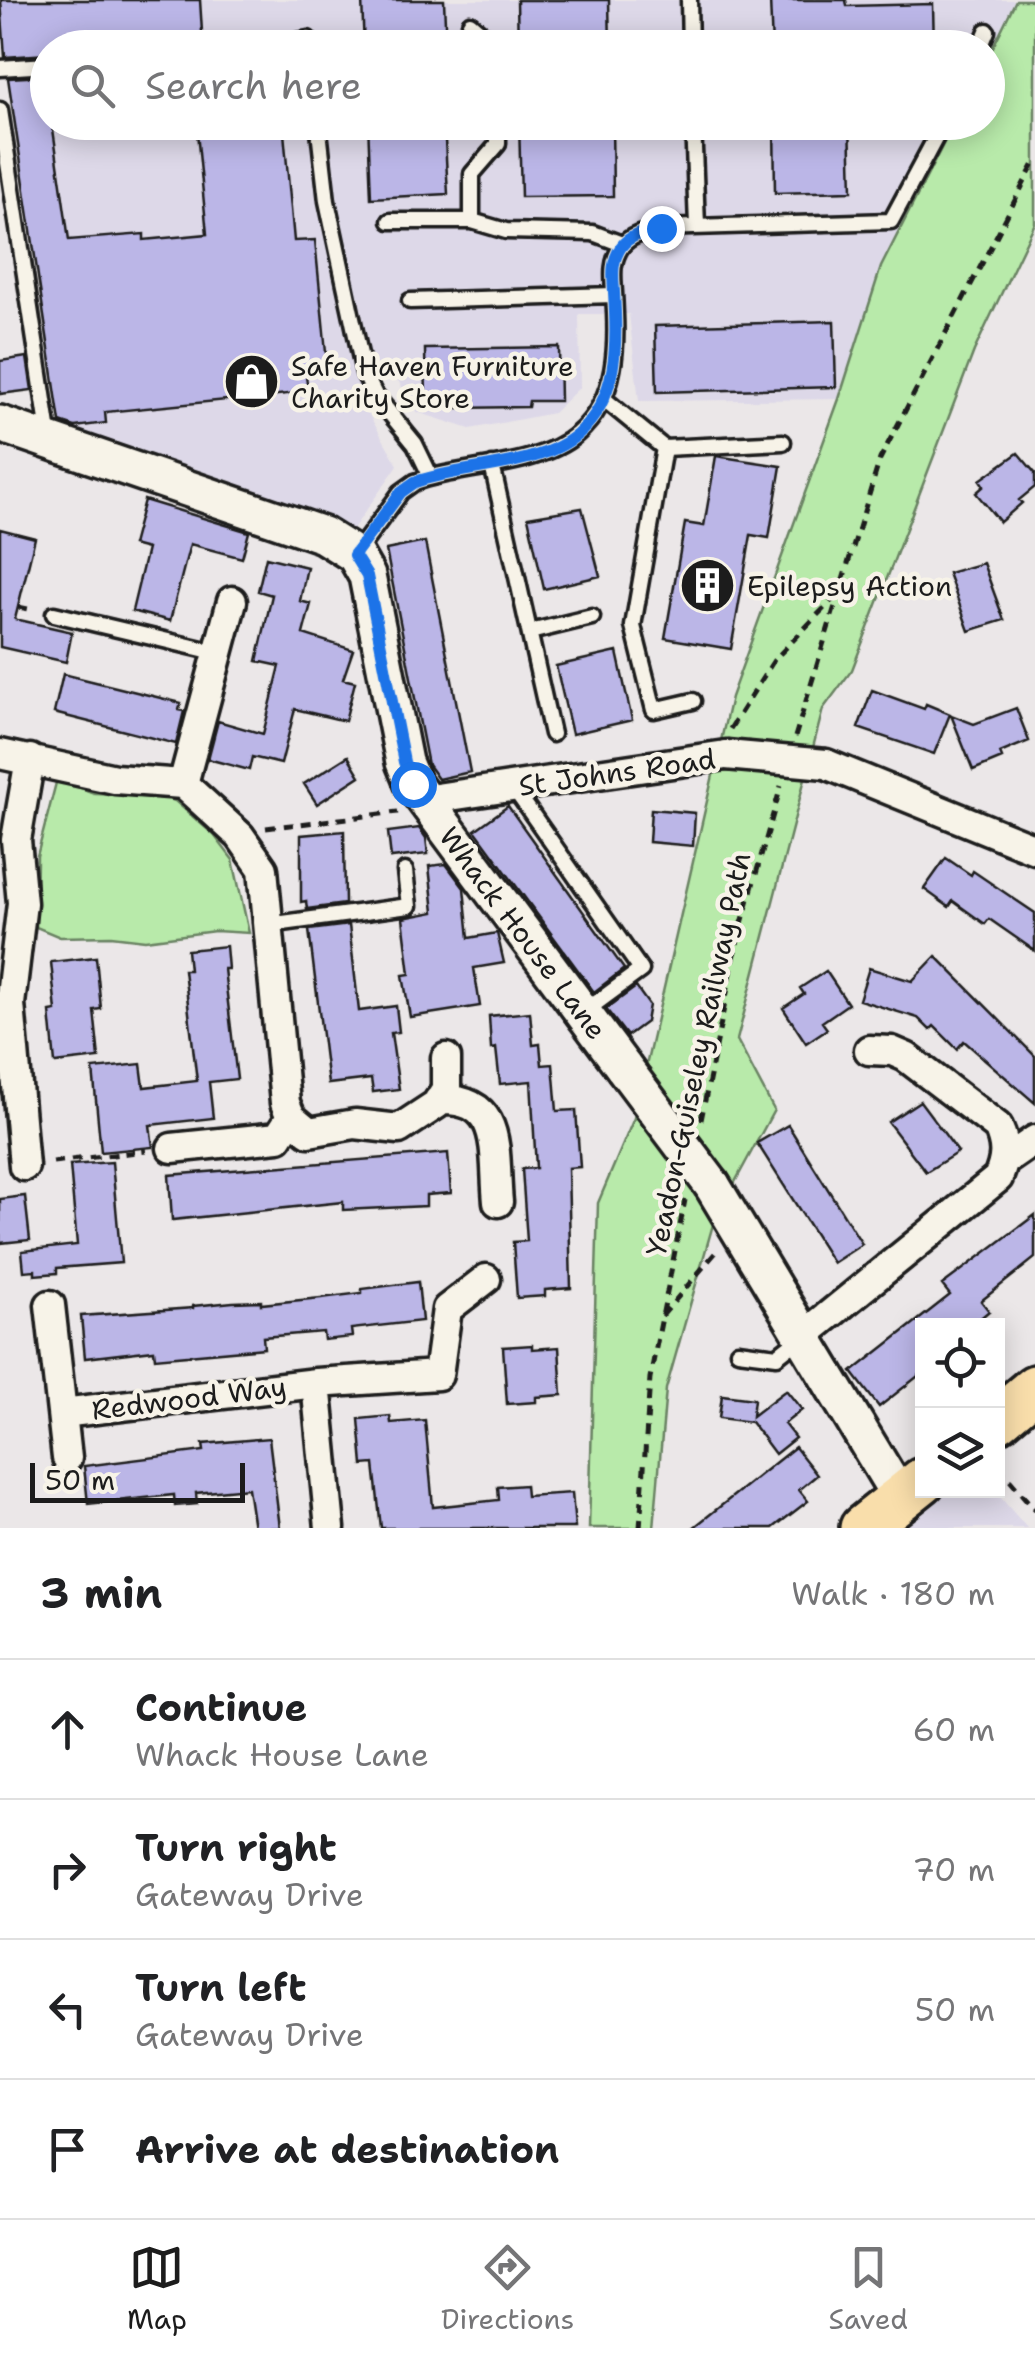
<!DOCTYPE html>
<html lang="en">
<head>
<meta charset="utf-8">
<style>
	:root { --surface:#fff; --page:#f2f2f2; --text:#202124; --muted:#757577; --line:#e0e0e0; --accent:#1c1c1c }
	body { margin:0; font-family:"Shantell Sans",sans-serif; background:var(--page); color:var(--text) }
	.controls { position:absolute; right:30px; bottom:30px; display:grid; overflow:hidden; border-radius:0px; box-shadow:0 5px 25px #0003 }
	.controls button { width:90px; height:90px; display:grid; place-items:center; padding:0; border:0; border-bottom:2px solid var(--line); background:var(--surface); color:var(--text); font:50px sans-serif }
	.scale { position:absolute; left:30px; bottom:25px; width:215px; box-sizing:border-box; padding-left:10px; border:5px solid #1c1c1c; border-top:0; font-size:28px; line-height:35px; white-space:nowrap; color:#1c1c1c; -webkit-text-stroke:8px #f7f3e8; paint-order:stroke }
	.stop { position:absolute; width:30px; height:30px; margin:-22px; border:8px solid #1a73e8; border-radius:50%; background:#fff }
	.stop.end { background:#1a73e8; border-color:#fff; box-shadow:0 2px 10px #0008 }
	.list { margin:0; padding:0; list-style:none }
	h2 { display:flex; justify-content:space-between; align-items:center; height:130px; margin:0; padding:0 40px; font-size:42px }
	h2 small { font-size:32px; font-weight:400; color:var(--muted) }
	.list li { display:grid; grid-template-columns:65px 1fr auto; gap:30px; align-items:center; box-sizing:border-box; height:140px; padding:0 40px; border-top:2px solid var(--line) }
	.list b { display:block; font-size:38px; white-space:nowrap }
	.list p { margin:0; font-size:32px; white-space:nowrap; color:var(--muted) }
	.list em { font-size:32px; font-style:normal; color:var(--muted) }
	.icon { flex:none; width:55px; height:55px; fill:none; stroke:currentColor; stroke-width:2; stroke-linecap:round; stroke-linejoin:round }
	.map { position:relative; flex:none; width:1035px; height:1528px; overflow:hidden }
	.search { position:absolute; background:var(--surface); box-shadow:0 5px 25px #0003; left:30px; right:30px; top:30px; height:110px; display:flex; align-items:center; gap:25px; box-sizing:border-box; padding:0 35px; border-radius:55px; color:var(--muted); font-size:38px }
	.sheet { height:690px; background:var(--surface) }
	nav { display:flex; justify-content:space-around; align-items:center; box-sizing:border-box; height:140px; border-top:2px solid var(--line); background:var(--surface); font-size:28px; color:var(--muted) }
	nav a { display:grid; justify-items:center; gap:5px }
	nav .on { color:var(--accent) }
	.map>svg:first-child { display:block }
	.built { fill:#ddd8e8 }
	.green { fill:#b8eaaa; stroke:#6a8363; stroke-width:2.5 }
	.building { fill:#bbb6e7; stroke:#1c1c1c; stroke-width:2.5 }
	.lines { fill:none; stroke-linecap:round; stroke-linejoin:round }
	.service-casing { stroke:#1c1c1c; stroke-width:21 }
	.minor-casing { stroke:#1c1c1c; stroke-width:35 }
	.tertiary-casing { stroke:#1c1c1c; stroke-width:42 }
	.primary-casing { stroke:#1c1c1c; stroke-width:52 }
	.path { stroke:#1c1c1c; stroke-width:5; stroke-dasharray:10 8; stroke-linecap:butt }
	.service { stroke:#f7f3e8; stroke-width:14 }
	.minor { stroke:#f7f3e8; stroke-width:28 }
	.tertiary { stroke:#f7f3e8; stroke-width:35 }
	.primary { stroke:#f9deab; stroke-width:45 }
	.minor-bridge-casing { stroke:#1c1c1c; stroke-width:35; stroke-linecap:butt }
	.tertiary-bridge-casing { stroke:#1c1c1c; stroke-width:42; stroke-linecap:butt }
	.minor-bridge { stroke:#f7f3e8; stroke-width:28 }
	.tertiary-bridge { stroke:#f7f3e8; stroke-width:35 }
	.route { stroke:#1a73e8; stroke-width:12 }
	.labels { text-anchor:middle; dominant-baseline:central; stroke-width:9; stroke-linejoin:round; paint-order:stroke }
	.poi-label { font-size:28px; fill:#1c1c1c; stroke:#f7f3e8; text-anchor:start }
	.street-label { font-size:28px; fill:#1c1c1c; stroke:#f7f3e8 }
</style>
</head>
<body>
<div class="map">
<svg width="1035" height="1528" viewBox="0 0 1035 1528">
	<rect width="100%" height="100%" fill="#ebe7e8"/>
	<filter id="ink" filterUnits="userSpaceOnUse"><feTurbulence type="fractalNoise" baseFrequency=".01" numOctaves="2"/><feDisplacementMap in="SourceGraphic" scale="20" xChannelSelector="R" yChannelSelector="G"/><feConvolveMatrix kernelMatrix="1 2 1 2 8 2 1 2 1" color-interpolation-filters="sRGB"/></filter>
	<g filter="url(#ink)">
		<path class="built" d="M 0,0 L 1016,0 L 988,57 L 988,48 L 48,48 L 47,95 L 45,82 L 9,88 L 0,32 Z
			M 52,123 L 954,123 L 881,267 L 839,399 L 639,401 L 629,314 L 579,314 L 580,387 L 553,413 L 470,429 L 417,412 L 397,379 L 364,373 L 356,376 L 368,413 L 398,465 L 348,536 L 78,443 L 76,427 L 106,422 L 82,262 L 73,262 Z
			M 944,1490 L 995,1491 L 1027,1528 L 901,1528 Z"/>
		<path class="green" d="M 1016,0 L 1035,0 L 1035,223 L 974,351 L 852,670 L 823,709 L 737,1040 L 774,1110 L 714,1221 L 666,1389 L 654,1528 L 589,1528 L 598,1203 L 634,1118 L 731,697 L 839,399 L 881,267 L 954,123 L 988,122 L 988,57 Z
			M 57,779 L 94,793 L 159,795 L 175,801 L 214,835 L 233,860 L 249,933 L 215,931 L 145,940 L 111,936 L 60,937 L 36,927 L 37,856 Z"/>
		<path class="building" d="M 1,0 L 200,0 L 203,48 L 48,48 L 48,54 L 5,57 Z
			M 362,0 L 444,0 L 446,48 L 364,48 Z
			M 517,0 L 609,0 L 610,48 L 518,48 Z
			M 770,0 L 846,0 L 847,6 L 933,4 L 934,48 L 772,48 Z
			M 45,76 L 48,122 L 52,122 L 69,240 L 144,234 L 144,240 L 207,234 L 196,122 L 283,122 L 294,241 L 315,240 L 328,373 L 306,375 L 308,392 L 105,412 L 106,423 L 75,427 L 60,422 L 8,78 Z
			M 368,122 L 444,122 L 448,194 L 371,198 Z
			M 519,122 L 612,122 L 613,196 L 521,197 Z
			M 774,122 L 850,122 L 852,191 L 775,193 Z
			M 834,321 L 836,387 L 657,392 L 655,326 Z
			M 559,347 L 560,401 L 529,401 L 528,407 L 457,408 L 456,398 L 426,399 L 425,349 Z
			M 27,357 L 32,390 L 0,394 L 0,361 Z
			M 1018,453 L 1035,473 L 1035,487 L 1019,500 L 1022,503 L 1000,522 L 976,493 L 984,486 L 980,480 Z
			M 716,456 L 781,466 L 769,538 L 751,535 L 731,649 L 665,638 L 685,523 L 704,526 Z
			M 144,500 L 249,532 L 242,558 L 190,544 L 170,621 L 132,611 L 147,549 L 132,545 Z
			M 582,508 L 600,576 L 544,589 L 528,517 Z
			M 0,529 L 35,538 L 15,619 L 72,632 L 66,662 L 0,647 Z
			M 425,542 L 470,772 L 438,779 L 428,765 L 386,550 Z
			M 266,557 L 307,567 L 300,601 L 311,604 L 303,634 L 353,650 L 343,679 L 355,682 L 345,721 L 295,709 L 281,764 L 252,757 L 249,770 L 208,759 L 218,721 L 263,734 L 280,666 L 257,661 L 272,595 L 258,591 Z
			M 983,563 L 1004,620 L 969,631 L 948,573 Z
			M 617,652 L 632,720 L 572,734 L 556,666 Z
			M 63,674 L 181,703 L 179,710 L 184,711 L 176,744 L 54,713 Z
			M 872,690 L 924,709 L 926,704 L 950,714 L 934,754 L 858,728 Z
			M 1016,708 L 1029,741 L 1000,753 L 1002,758 L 973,770 L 951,715 L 974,724 Z
			M 348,756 L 360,776 L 317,804 L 304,784 Z
			M 508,806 L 624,969 L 594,992 L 475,830 Z
			M 651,809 L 695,813 L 693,846 L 649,842 Z
			M 419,828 L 426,838 L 428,854 L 391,858 L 388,832 Z
			M 344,831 L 345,904 L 307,909 L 306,901 L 301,902 L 301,835 Z
			M 946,858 L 971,875 L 973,871 L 1035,913 L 1035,951 L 989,919 L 985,924 L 953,901 L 949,907 L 924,889 Z
			M 446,864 L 464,888 L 469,938 L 497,933 L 504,963 L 474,968 L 480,1006 L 410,1017 L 403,975 L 410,974 L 403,918 L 434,912 L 429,866 Z
			M 349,925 L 359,1011 L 396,1006 L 399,1032 L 391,1033 L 399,1089 L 373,1092 L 371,1079 L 328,1084 L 309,930 Z
			M 226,946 L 228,969 L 224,969 L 237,1079 L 209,1082 L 213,1118 L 150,1125 L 153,1147 L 101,1152 L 93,1069 L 141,1064 L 144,1087 L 197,1081 L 184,970 L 189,970 L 187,950 Z
			M 936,956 L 1035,1056 L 1035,1103 L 964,1041 L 957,1049 L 934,1026 L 930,1030 L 918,1018 L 859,1000 L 869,968 L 912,981 Z
			M 96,957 L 101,1009 L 94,1010 L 99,1058 L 55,1063 L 50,1012 L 56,1011 L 51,962 Z
			M 826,971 L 848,1004 L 822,1022 L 827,1029 L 806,1043 L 783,1008 L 804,994 L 800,988 Z
			M 636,987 L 649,1005 L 646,1022 L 627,1036 L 606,1009 Z
			M 530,1012 L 533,1045 L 540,1044 L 542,1065 L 553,1064 L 557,1111 L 576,1110 L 580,1167 L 568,1168 L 571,1288 L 545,1290 L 545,1296 L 517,1298 L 513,1242 L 527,1241 L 522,1169 L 536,1168 L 531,1081 L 500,1084 L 496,1048 L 491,1049 L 489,1016 Z
			M 920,1101 L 958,1152 L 926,1172 L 888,1122 Z
			M 788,1125 L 862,1244 L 833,1263 L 757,1143 Z
			M 448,1153 L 451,1193 L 426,1195 L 426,1206 L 343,1210 L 343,1202 L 172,1220 L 169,1175 Z
			M 112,1162 L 121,1263 L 57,1268 L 57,1273 L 35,1275 L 35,1270 L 24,1271 L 22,1251 L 77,1245 L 70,1165 Z
			M 25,1196 L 30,1240 L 0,1243 L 0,1199 Z
			M 1035,1215 L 1035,1258 L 981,1301 L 989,1311 L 971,1326 L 922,1326 L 922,1373 L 879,1407 L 852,1372 L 950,1295 L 942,1285 Z
			M 418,1282 L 422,1321 L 351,1329 L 352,1337 L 324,1340 L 323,1332 L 263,1337 L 264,1348 L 155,1358 L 154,1350 L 85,1358 L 81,1316 L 193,1308 L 193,1306 L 233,1302 L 261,1301 L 261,1304 L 321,1298 L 362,1293 L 362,1289 Z
			M 532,1345 L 532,1349 L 559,1347 L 562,1395 L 536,1397 L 536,1402 L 507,1404 L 503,1347 Z
			M 786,1390 L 802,1410 L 784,1424 L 795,1438 L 775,1454 L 751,1422 L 719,1418 L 722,1395 L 754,1399 L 752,1416 Z
			M 390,1416 L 391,1423 L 425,1420 L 433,1507 L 499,1500 L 498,1487 L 525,1485 L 526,1496 L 572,1493 L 575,1528 L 381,1528 L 374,1464 L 363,1465 L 359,1419 Z
			M 269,1438 L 280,1528 L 254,1528 L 248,1488 L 196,1493 L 197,1504 L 175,1506 L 174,1495 L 88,1504 L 84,1466 L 204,1451 L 203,1444 Z
			M 795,1447 L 817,1475 L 799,1490 L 808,1501 L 773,1528 L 693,1528 Z"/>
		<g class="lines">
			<defs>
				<path id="service" d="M 689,0 L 690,48
					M 470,23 L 499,48
					M 259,48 L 308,39 L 309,48
					M 980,48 L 987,31
					M 0,68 L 48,65
					M 0,110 L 50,440
					M 318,122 L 327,201 L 364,373 L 375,395 L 415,444 L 431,477
					M 693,122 L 697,226
					M 390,221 L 472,221 L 506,231 L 593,233 L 622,244
					M 472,221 L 472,174 L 498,144 L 498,122
					M 410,301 L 614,295
					M 604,399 L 664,448
					M 492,465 L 552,734
					M 355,555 L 401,492 L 415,482 C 463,465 538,468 577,434 C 619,398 617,344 614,292 C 613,276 611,262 621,247 C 629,235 647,231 661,228 L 891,221 L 944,122
					M 54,614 L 219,653
					M 530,632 L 592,617
					M 693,701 L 654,710 L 633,626 L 664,448 L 783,442
					M 513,787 L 641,970 L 584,1012
					M 268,925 L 409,906 L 405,871
					M 738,1351 L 777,1356 L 801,1337"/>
				<path id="minor" d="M 0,754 L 115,779 L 183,784 L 240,836 L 263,869 L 285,1103 L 291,1117 L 309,1132 L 355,1124 L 399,1129 L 437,1104 L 446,1090 L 446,1058
					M 826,764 L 1035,849
					M 183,784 L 232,601
					M 423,800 L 726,755
					M 439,1100 C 505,1097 493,1154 498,1202
					M 172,1148 L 278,1137 L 291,1117
					M 1006,1160 L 1035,1140
					M 24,1166 L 10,1004 L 22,903 L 16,840 L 30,759
					M 50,1305 L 67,1458
					M 802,1337 L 998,1178 C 1006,1159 1007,1147 998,1127 L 906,1057 L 892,1051 L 869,1050
					M 316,1383 L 330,1528
					M 62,1413 L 316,1383 L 438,1375 L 447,1309 L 486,1279"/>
				<path id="tertiary" d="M 0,424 L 323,535 L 355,555 L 367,576 L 404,762 L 413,784 L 624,1068
					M 712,1185 L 901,1499"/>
				<path id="primary" d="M 998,1419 L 1035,1388
					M 863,1528 L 922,1481"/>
			</defs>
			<use href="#service" class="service-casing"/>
			<use href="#minor" class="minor-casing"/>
			<use href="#tertiary" class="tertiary-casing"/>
			<use href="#primary" class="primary-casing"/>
			<path class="path" d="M 18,607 L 34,610
				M 730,729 L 774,660 L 835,597
				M 795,737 L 880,459 L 1035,162
				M 266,828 L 398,812
				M 701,1120 L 739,934 L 781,786
				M 53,1162 L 146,1151
				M 662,1316 L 716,1252
				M 998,1466 L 1035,1510
				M 640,1528 L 650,1378 L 685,1200"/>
			<use href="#service" class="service"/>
			<use href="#minor" class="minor"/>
			<use href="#tertiary" class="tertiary"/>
			<use href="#primary" class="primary"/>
			<defs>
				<path id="minor-bridge" d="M 726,755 L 826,764"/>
				<path id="tertiary-bridge" d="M 624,1068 L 712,1185"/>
			</defs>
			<use href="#minor-bridge" class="minor-bridge-casing"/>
			<use href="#tertiary-bridge" class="tertiary-bridge-casing"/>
			<use href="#minor-bridge" class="minor-bridge"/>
			<use href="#tertiary-bridge" class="tertiary-bridge"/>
		</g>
	</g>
	<g class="lines" filter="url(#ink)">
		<path class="route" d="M 413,784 L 404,762 L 367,576 L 354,555 L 401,492 L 415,482 C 463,465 538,468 577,435 C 619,398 617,344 614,292 C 613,276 611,262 621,247 C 629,235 647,231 661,228"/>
	</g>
	<defs>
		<symbol id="shop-disc" viewBox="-11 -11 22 22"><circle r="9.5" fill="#1c1c1c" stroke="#f7f3e8"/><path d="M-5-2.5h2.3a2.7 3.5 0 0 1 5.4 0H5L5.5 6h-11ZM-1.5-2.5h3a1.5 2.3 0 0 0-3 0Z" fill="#fff"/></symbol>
		<symbol id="building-disc" viewBox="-11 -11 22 22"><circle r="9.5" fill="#1c1c1c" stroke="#f7f3e8"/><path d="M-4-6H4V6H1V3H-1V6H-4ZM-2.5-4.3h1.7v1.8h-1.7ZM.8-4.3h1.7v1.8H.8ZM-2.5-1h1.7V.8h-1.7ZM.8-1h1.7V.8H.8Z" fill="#fff"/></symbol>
	</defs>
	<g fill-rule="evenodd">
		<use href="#shop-disc" x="220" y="350" width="63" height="63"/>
		<use href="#building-disc" x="676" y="554" width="63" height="63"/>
	</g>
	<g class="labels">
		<g class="poi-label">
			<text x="291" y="366">Safe Haven Furniture<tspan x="291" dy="32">Charity Store</tspan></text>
			<text x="747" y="586">Epilepsy Action</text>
		</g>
		<g class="street-label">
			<text transform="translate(617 772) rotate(-8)">St Johns Road</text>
			<text transform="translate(523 933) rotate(53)">Whack House Lane</text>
			<text transform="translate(698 1054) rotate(-78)">Yeadon-Guiseley Railway Path</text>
			<text transform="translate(189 1398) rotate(-7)">Redwood Way</text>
		</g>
	</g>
</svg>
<div class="controls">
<button><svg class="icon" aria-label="locate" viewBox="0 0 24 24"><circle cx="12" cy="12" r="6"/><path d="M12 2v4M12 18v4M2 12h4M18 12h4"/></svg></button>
<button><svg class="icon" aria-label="layers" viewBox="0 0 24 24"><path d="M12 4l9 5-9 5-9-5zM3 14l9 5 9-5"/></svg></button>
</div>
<div class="scale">50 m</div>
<div class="stop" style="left:413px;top:784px"></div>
<div class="stop end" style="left:661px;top:228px"></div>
<div class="search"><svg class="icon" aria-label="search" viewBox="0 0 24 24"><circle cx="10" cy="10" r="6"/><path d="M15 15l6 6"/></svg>Search here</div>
</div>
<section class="sheet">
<h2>3 min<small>Walk · 180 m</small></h2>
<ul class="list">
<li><svg class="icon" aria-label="ahead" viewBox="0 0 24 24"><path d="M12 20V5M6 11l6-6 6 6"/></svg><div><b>Continue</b><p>Whack House Lane</p></div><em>60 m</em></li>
<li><svg class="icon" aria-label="right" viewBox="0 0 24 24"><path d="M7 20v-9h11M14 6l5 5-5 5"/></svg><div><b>Turn right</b><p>Gateway Drive</p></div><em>70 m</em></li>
<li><svg class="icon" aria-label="left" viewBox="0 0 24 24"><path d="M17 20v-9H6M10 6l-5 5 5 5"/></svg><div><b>Turn left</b><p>Gateway Drive</p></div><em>50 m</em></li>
<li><svg class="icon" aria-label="arrive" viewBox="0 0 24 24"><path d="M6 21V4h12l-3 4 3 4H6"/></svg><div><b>Arrive at destination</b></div></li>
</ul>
</section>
<nav>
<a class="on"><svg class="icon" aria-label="map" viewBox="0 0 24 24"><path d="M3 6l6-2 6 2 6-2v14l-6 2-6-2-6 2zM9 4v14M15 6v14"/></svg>Map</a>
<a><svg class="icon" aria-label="directions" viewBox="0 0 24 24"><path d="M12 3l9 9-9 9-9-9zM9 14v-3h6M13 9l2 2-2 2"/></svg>Directions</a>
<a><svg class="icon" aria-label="saved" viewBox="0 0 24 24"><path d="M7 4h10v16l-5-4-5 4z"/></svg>Saved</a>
</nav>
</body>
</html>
